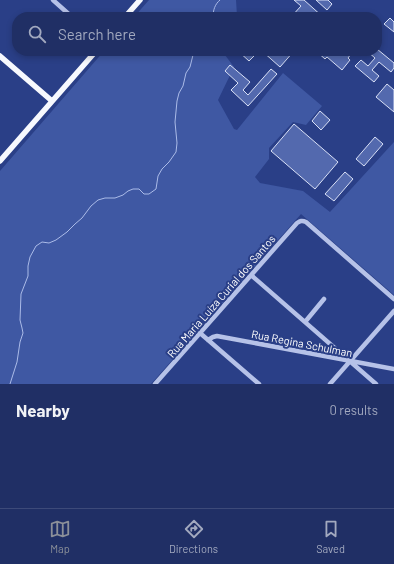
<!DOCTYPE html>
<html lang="en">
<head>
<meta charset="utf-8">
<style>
	:root { --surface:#202f65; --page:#2d3b6e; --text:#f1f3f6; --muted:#a2a9bf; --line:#3d4a79; --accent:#8c9099 }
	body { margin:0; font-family:Barlow,sans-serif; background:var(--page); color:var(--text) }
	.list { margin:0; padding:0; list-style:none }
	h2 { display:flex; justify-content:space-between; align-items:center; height:52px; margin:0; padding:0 16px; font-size:17px }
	h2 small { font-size:13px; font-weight:400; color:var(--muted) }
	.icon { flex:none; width:22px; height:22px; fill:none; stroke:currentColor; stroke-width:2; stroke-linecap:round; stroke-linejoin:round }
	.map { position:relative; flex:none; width:394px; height:384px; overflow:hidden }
	.search { position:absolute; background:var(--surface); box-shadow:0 2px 6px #0003; left:12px; right:12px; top:12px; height:44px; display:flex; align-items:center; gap:10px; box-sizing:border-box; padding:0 14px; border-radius:16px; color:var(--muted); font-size:15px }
	.sheet { height:124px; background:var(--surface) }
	nav { display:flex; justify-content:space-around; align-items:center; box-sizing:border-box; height:56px; border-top:1px solid var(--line); background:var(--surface); font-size:11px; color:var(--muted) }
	nav a { display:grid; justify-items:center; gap:2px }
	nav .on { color:var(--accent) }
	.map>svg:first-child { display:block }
	.green { fill:#3f58a3 }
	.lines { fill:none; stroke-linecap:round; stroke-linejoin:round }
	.stream { stroke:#abbbe8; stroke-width:1 }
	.building { fill:#5369ae; stroke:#d9e0f6 }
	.minor { stroke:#b6c2e8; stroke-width:4.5 }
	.major { stroke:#f7f9fe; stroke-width:5.5 }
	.labels { text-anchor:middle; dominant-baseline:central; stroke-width:4; stroke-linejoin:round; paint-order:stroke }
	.street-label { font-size:11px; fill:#fff; stroke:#2a3f87 }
</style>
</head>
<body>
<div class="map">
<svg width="394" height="384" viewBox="0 0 394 384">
	<rect width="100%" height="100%" fill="#2a3f87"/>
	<path class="green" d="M 149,0 L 236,0 L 237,16 L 237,17 L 134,17 Z
		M 104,51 L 222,51 L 234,67 L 218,100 L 234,129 L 237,130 L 283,73 L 322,106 L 306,125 L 293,122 L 269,148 L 269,159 L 255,177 L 260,183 L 303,191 L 330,212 L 394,142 L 394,295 L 301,214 L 151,384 L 0,384 L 0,171 Z"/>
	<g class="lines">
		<path class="stream" d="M 213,17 C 213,10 215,4 220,0
			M 10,384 L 17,362 L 20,342 L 23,333 L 22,328 L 20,320 L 21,294 L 28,276 L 28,266 L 30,257 L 36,246 L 42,242 L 49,243 L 56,240 L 67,232 L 75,224 L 82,218 L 91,206 L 98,200 L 105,198 L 115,198 L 123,195 L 128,191 L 133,189 L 139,189 L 144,194 L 149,194 L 156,189 L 158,176 L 162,169 L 169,162 L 176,152 L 177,143 L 175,122 L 177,101 L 179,93 L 183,86 L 186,73 L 190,67 L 194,51"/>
	</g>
	<path class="building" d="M 294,0 L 304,0 L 323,17 L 291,17 L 301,6 Z
		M 316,0 L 328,0 L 332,4 L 327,10 Z
		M 390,18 L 394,22 L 394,32 L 384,24 Z
		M 377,49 L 394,63 L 394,68 L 391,72 L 379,62 L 372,70 L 379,76 L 374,82 L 355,66 L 361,60 L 368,66 L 375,58 L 367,51 L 377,51 Z
		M 238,51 L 250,51 L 255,55 L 249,61 Z
		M 262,51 L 294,51 L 280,67 Z
		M 316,51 L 348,51 L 351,54 L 348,58 L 350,60 L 342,70 L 327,57 L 325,59 Z
		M 230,65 L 250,82 L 243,90 L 248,95 L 271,69 L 277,74 L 248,106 L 231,90 L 238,83 L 225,71 Z
		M 387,84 L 394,90 L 394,112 L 376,97 Z
		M 320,111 L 330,120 L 321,130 L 312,121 Z
		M 294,124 L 338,162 L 315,189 L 271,151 Z
		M 375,137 L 383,144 L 364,166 L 356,159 Z
		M 345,172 L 353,179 L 334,201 L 325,194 Z"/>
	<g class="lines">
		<path class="minor" d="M 53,0 L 72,17
			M 251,275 L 376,384
			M 305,322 L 324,299
			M 200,333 L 259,384
			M 208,340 L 213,337 L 217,336 L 394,369
			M 155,384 L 297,223 C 300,221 302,220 306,222 L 394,299
			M 330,384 L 394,311"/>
		<path class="major" d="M 125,17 L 140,0
			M 0,56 L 52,101
			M 0,161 L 96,51"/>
	</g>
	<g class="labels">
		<g class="street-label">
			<text transform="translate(221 296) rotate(-49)">Rua Maria Luíza Curial dos Santos</text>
			<text transform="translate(302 343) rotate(11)">Rua Regina Schulman</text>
		</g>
	</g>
</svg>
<div class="search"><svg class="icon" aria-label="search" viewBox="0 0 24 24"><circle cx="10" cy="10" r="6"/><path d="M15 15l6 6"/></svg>Search here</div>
</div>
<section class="sheet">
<h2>Nearby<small>0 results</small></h2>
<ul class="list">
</ul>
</section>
<nav>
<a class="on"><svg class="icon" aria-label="map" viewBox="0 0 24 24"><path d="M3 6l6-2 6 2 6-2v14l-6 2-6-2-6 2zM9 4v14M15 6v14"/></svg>Map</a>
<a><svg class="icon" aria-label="directions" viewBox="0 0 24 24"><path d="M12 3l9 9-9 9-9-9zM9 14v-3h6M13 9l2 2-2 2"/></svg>Directions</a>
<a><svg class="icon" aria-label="saved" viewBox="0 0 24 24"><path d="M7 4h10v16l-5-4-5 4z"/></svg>Saved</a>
</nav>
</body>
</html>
